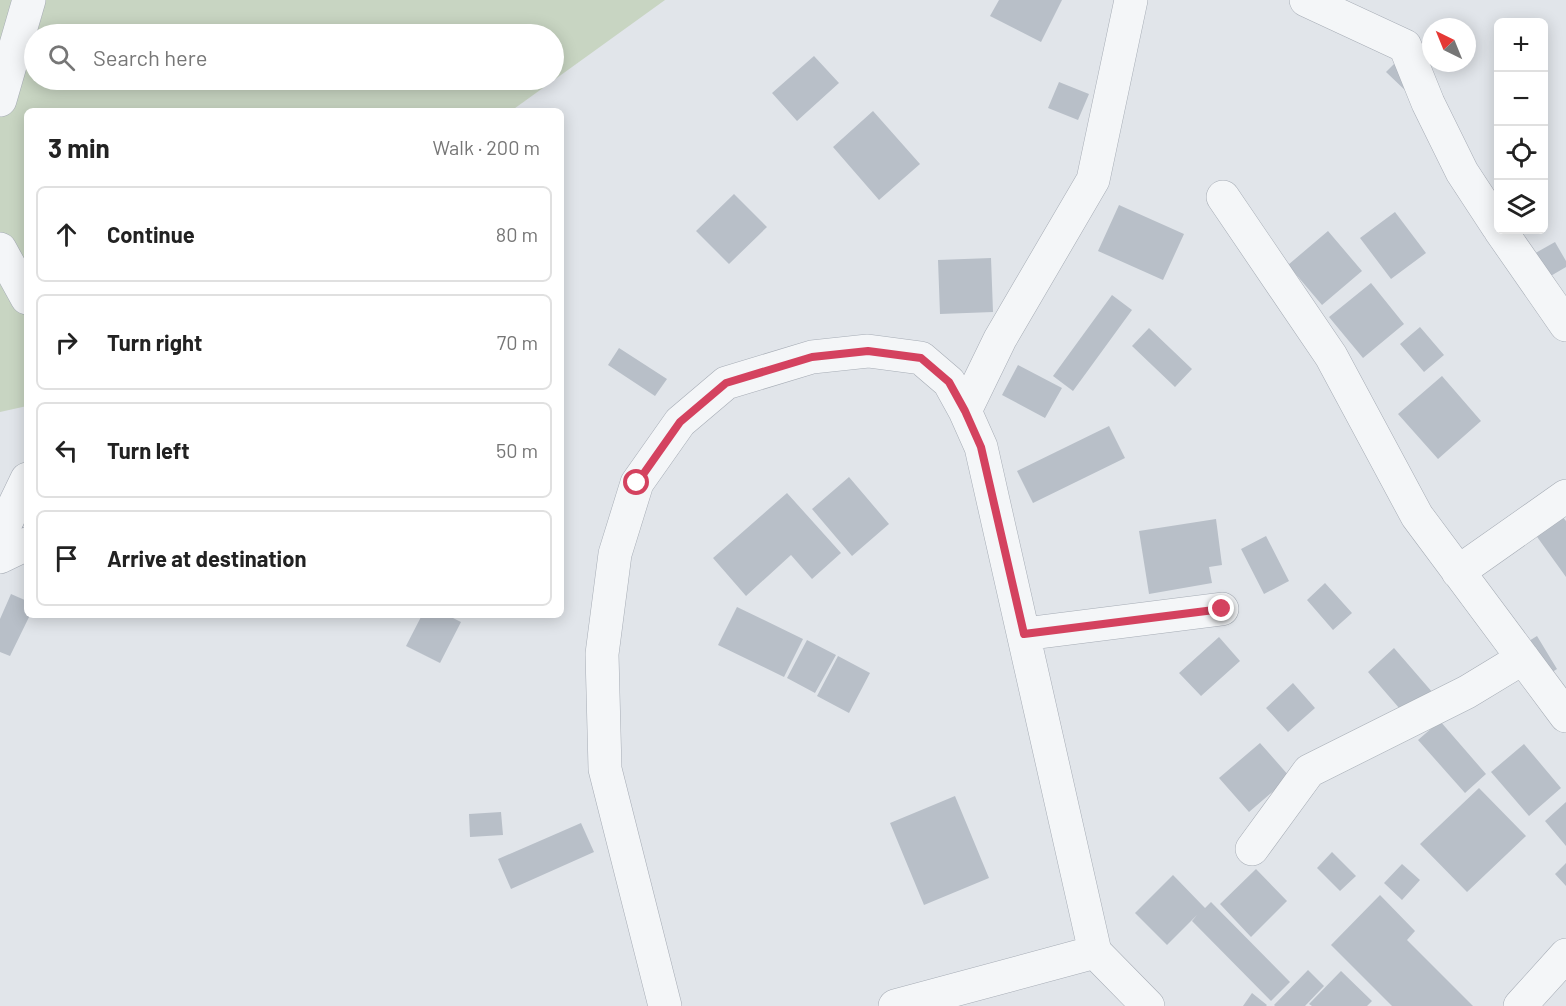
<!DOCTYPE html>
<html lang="en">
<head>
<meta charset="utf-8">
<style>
	:root { --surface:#fff; --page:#f2f2f2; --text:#222; --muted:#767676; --line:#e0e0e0 }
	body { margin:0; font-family:Barlow,sans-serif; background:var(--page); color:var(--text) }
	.controls { position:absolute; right:18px; top:18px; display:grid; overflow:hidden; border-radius:9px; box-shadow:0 3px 15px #0003 }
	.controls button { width:54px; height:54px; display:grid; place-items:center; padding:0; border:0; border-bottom:2px solid var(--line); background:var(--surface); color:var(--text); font:30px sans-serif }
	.compass { position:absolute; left:1422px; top:18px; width:54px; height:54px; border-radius:50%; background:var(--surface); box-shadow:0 3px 15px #0003; rotate:317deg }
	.stop { position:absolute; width:18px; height:18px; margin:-14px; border:4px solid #d4425f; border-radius:50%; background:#fff }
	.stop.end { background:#d4425f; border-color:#fff; box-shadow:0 2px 6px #0008 }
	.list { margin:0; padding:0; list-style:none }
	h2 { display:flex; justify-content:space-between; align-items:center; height:78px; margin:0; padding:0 24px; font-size:26px }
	h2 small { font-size:20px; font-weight:400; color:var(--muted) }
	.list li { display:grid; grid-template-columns:39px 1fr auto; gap:18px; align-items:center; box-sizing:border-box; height:96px; margin:0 12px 12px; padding:0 12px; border:2px solid var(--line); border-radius:9px }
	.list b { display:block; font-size:22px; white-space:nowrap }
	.list em { font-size:20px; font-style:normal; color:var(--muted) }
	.icon { flex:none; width:33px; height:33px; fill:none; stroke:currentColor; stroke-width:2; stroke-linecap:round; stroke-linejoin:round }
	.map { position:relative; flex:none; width:1566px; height:1006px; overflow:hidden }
	.search { position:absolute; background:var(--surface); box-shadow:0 3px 15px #0003; left:24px; top:24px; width:540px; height:66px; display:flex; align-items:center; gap:15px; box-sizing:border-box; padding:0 21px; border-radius:33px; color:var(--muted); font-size:22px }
	.panel { position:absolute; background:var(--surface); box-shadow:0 3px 15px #0003; left:24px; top:108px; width:540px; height:510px; border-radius:9px }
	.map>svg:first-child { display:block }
	.green { fill:#c8d5c2; fill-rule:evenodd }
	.building { fill:#b8bfc8 }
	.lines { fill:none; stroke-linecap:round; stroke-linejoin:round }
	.minor-casing { stroke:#a6acb5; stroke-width:34 }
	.minor { stroke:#f4f6f8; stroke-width:33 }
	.route { stroke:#d4425f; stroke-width:8 }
</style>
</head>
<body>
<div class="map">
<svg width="1566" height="1006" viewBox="0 0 1566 1006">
	<rect width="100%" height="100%" fill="#e1e5ea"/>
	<path class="green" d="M 0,0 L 665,0 L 511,111 L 27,111 L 27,406 L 0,412 ZM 34,34 L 554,34 L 554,80 L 34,80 Z"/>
	<path class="building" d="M 999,0 L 1062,0 L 1041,42 L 990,16 Z
		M 814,56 L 839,83 L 797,121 L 772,93 Z
		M 1402,56 L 1408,93 L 1386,72 Z
		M 1059,82 L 1089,94 L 1078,120 L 1048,108 Z
		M 873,111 L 920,164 L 879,200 L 833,147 Z
		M 734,194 L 767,227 L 729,264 L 696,231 Z
		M 1119,205 L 1184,234 L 1163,280 L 1098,251 Z
		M 1395,212 L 1426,253 L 1391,279 L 1360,238 Z
		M 1328,231 L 1362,271 L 1322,305 L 1288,265 Z
		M 1555,242 L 1566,261 L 1566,267 L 1530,288 L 1516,264 Z
		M 991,258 L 993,312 L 940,314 L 938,260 Z
		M 1371,283 L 1404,324 L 1363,358 L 1329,317 Z
		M 1112,295 L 1132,310 L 1073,391 L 1053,376 Z
		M 1420,327 L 1444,355 L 1424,372 L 1400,344 Z
		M 1149,328 L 1192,369 L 1175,387 L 1132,346 Z
		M 619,348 L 667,379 L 655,396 L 608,365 Z
		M 1018,365 L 1062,388 L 1045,418 L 1002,395 Z
		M 1442,376 L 1481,421 L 1438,459 L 1398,414 Z
		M 1109,426 L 1125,458 L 1033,503 L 1017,471 Z
		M 849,477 L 889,524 L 852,556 L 812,509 Z
		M 787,493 L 841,553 L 812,579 L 791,555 L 746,596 L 713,558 Z
		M 1561,515 L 1566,521 L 1566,577 L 1535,534 Z
		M 1216,519 L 1222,565 L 1209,567 L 1212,583 L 1149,594 L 1139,531 Z
		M 1266,536 L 1289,581 L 1264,594 L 1241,549 Z
		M 1325,583 L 1352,613 L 1333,630 L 1307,600 Z
		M 11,594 L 27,601 L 27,615 L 30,615 L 10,656 L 0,652 L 0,619 Z
		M 737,607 L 803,639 L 784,677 L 718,645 Z
		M 422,615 L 447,615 L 461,622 L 440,663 L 406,646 Z
		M 1537,636 L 1557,669 L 1530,686 L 1509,653 Z
		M 1219,637 L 1240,661 L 1201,696 L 1179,673 Z
		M 807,640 L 836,655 L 815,693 L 787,678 Z
		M 1394,648 L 1433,693 L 1406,716 L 1368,672 Z
		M 838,656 L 870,673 L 849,713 L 817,696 Z
		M 1293,683 L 1315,708 L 1288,732 L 1266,708 Z
		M 1440,721 L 1486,774 L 1465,793 L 1418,740 Z
		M 1260,743 L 1290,777 L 1249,812 L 1219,778 Z
		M 1524,744 L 1561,788 L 1529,816 L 1491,772 Z
		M 1479,788 L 1526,836 L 1467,892 L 1420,844 Z
		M 955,796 L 989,878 L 924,905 L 890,823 Z
		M 1566,802 L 1566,846 L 1545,821 Z
		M 501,812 L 503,835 L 470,837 L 469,814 Z
		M 581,823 L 594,852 L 511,889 L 498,859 Z
		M 1332,852 L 1356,876 L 1340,891 L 1317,868 Z
		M 1566,863 L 1566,886 L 1555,874 Z
		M 1402,864 L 1420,880 L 1402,900 L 1384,883 Z
		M 1256,869 L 1287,901 L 1251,937 L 1220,904 Z
		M 1173,875 L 1205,908 L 1211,902 L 1290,982 L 1271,1001 L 1192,921 L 1197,915 L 1167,945 L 1135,913 Z
		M 1380,895 L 1415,931 L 1407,940 L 1473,1006 L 1392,1006 L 1331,945 Z
		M 1308,970 L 1324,986 L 1305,1006 L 1275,1006 L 1274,1005 Z
		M 1341,971 L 1372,1001 L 1367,1006 L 1312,1006 L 1309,1004 Z
		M 1252,993 L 1267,1005 L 1266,1006 L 1243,1006 Z"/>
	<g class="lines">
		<defs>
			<path id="minor" d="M 1306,0 L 1405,46 L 1428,103 L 1462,172 L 1498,227
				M 0,100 L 29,0
				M 1223,197 L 1331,356 L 1417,516 L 1566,716
				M 1500,230 L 1566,325
				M 0,249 L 27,298
				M 965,411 L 1000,339 L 1093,180 L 1131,0
				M 0,535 L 27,479
				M 0,557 L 27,544
				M 1458,572 L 1566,496
				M 1024,634 L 1222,609
				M 1252,849 L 1309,771 L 1467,692 L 1523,658
				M 665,1006 L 605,769 L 602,654 L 615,554 L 637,483 L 680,422 L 726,383 L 812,357 L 868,351 L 921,358 L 949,382 L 965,411 L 981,447 L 1095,952 L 1148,1006
				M 895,1006 L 1095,952
				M 1520,1006 L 1566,955"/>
		</defs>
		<use href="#minor" class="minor-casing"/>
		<use href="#minor" class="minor"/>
	</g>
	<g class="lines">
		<path class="route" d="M 637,483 L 680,422 L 726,383 L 812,357 L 868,351 L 921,358 L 949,382 L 965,411 L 981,447 L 1024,634 L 1222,609"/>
	</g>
</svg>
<div class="controls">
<button>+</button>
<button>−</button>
<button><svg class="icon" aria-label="locate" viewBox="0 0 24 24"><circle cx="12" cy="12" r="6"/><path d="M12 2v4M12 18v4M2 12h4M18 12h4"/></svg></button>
<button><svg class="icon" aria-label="layers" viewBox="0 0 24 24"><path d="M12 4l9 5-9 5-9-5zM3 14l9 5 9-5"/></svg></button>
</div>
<svg class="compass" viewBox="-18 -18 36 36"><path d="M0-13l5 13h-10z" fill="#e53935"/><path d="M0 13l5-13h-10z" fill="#767676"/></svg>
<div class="stop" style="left:637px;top:483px"></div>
<div class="stop end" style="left:1222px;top:609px"></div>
<div class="search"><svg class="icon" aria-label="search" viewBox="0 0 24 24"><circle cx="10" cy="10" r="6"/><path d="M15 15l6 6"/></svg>Search here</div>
<section class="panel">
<h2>3 min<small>Walk · 200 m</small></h2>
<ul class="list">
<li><svg class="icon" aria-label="ahead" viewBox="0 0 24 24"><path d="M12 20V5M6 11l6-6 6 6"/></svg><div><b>Continue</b></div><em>80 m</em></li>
<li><svg class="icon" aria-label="right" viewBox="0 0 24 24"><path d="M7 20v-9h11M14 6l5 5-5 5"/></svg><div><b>Turn right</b></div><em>70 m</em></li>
<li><svg class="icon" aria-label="left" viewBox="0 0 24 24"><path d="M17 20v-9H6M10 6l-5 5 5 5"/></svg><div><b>Turn left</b></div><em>50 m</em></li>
<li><svg class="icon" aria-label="arrive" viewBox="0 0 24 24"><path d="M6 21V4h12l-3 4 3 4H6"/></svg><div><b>Arrive at destination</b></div></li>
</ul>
</section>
</div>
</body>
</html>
